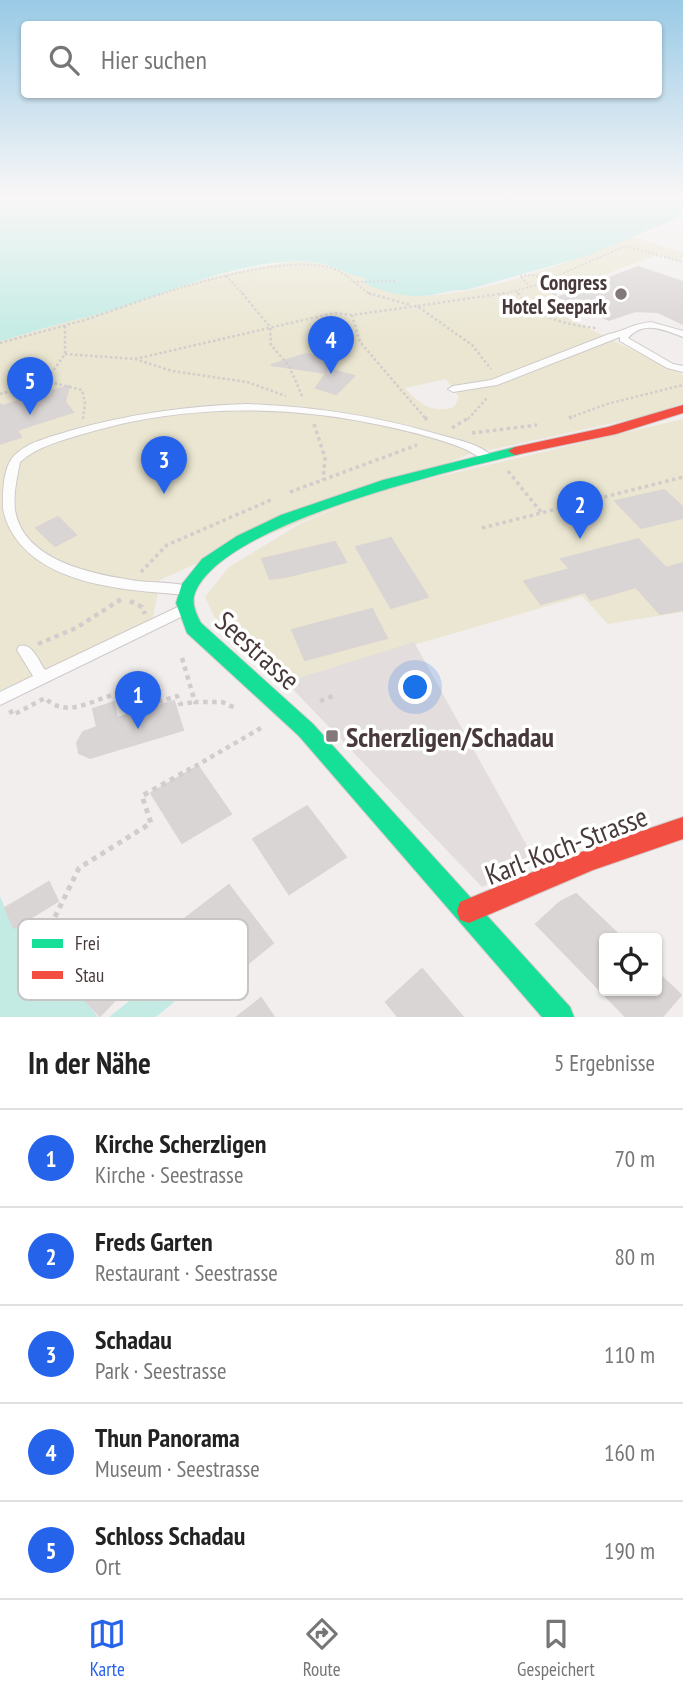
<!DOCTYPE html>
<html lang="de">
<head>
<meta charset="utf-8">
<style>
	:root { --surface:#fff; --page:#f2f2f2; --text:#222; --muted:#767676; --line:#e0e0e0; --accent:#2563eb }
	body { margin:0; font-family:"PT Sans Narrow",sans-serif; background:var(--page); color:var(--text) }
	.controls { position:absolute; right:21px; bottom:21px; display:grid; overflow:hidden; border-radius:7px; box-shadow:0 2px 5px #0004 }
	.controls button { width:63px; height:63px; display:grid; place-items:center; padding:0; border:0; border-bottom:2px solid var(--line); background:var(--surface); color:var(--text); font:35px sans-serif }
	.you { position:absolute; left:416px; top:688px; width:24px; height:24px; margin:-18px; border:5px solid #fff; border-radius:50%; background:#1a73e8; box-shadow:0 0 0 10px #1a73e833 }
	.badge { display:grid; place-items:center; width:46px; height:46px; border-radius:50%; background:var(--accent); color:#fff; font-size:23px; font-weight:700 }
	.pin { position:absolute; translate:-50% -58px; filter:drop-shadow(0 2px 4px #0008) }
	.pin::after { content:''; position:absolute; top:37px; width:24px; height:21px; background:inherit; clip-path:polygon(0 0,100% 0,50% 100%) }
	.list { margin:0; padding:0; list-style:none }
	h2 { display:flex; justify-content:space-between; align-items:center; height:91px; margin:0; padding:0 28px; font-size:30px }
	h2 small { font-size:23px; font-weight:400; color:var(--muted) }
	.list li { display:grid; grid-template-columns:46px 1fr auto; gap:21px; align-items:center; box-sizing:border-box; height:98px; padding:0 28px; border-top:2px solid var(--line) }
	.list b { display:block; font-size:26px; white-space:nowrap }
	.list p { margin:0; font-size:23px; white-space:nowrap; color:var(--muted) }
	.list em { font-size:23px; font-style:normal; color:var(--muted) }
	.icon { flex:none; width:38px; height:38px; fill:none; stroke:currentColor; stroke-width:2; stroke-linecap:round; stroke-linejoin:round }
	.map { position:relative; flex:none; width:683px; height:1017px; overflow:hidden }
	.search { position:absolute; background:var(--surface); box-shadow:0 2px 5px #0004; left:21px; right:21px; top:21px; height:77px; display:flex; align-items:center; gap:18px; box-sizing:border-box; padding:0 24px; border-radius:7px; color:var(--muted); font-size:26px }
	.sheet { height:581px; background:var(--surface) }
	nav { display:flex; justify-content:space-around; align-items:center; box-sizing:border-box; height:98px; border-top:2px solid var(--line); background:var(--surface); font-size:19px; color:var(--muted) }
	nav a { display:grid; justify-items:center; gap:4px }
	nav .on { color:var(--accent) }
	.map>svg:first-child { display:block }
	.green { fill:#eae6d1; fill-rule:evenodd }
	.parking { fill:#e3dddd }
	.water { fill:#c3ebe4 }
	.building { fill:#dad5d5; stroke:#dad4d4; stroke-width:2 }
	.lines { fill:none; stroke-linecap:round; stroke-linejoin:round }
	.lane-casing { stroke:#cfcaca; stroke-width:2 }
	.fast-casing { stroke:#d3cac9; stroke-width:2 }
	.jam-casing { stroke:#d3cac9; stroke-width:2 }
	.path-far4 { stroke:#d2cccc; stroke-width:2; stroke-dasharray:2 2; stroke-linecap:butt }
	.path-far3 { stroke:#d2cccc; stroke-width:2.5; stroke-dasharray:2.5 2.5; stroke-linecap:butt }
	.path-far2 { stroke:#d2cccc; stroke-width:3.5; stroke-dasharray:3.5 3.5; stroke-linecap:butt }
	.path-far1 { stroke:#d2cccc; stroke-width:4.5; stroke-dasharray:4.5 4.5; stroke-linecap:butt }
	.path { stroke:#d2cccc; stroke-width:5; stroke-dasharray:5 5; stroke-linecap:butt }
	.lane { fill:#fdfcfc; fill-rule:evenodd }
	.fast { fill:#16e098; fill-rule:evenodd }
	.jam { fill:#f24e42; fill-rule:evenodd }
	.poi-dot { fill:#847979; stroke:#fff; stroke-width:2.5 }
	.labels { text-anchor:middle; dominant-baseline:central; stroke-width:7; stroke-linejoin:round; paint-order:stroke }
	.far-poi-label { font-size:21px; font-weight:bold; fill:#483a3a; stroke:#fff; text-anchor:end }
	.near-street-label { font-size:28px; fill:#483a3a; stroke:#fff }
	.near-poi-label { font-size:28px; font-weight:bold; fill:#483a3a; stroke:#fff; text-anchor:start }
	.key { fill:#fff; stroke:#c8c4c4; stroke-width:2 }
	.key-label { font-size:19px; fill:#483a3a }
</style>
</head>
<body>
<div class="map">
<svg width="683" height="1017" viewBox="0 0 683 1017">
	<rect width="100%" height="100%" fill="#f2eeee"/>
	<path class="green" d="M 630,236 L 683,253 L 683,258 L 677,261 L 659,254 L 533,301 L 683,375 L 683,403 L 645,416 L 490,450 L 482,449 L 184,569 L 160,580 L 153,618 L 0,692 L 0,341 C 97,315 192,274 293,262 C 325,259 350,278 381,282 C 391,283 403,278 412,276 L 419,280 C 403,284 382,288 367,281 L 365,283 C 383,290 402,297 422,296 C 489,293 570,263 630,236 ZM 446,379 L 459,397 L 454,407 C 431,414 420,404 405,388 Z
		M 683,419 L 683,612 L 608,624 L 582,596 L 286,682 L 215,618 L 205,597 L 229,567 L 300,524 L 373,492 Z"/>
	<path class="parking" d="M 414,642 L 536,862 L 482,887 L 286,682 Z"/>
	<path class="water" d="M 0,196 L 683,196 L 683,208 L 679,210 L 683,216 L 586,256 L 466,290 C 450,289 438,295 423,296 C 404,297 385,292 368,285 L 364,283 L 365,278 C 347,275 330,263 310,262 C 232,257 160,300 87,317 C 60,323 29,333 0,341 Z
		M 0,896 L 13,928 L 26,921 L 32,930 L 29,935 L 42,949 L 39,952 L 85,996 L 83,998 L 98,1017 L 0,1017 Z
		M 158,978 L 174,1002 L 156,1017 L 109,1017 Z"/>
	<path class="building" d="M 638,267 L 683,282 L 683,324 L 658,312 L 635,311 L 609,320 L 559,297 Z
		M 306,354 L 328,358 L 329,369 L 354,376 L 336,394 L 316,388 L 326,373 L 271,365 Z
		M 69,386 L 65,402 L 73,412 L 17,430 L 21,437 L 0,444 L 0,404 L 2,406 Z
		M 664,490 L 683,507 L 683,518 L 641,528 L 615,501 Z
		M 58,517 L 76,535 L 55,546 L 36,528 Z
		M 391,538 L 428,597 L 391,608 L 356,547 Z
		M 638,539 L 666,568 L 683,563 L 683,610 L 660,614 L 636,587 L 591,600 L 585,592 L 541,604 L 524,581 L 570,569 L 561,559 Z
		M 335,542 L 346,562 L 285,577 L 270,579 L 262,559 Z
		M 372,609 L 387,638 L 305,660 L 292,630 Z
		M 174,701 L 183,730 L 90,758 L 79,753 L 77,743 L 83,732 L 97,727 L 93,709 L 114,702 L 117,718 Z
		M 198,766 L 231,814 L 182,843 L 151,793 Z
		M 307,806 L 346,857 L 289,894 L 253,839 Z
		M 49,882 L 58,901 L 14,928 L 5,908 Z
		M 229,885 L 273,943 L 208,996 L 166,933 Z
		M 576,894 L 622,938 L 604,938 L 604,991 L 657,991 L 657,972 L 681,995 L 662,1017 L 626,1017 L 536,924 L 560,902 Z
		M 125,952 L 144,970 L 100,1016 L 83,998 Z
		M 422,969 L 463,1017 L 398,1017 L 386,1002 Z
		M 261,998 L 274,1017 L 237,1017 Z"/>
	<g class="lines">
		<defs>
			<path id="lane" d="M 651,322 L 683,331 L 683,337 C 664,330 644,320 628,338 L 673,364 L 683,366 L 683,372 L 667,368 L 620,341 L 620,337 L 497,385 L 453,392 L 448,389 L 453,386 L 491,380 L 609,334 C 624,331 635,323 651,322 Z
				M 247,404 C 318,407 376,416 444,436 C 461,441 480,444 493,457 L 491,459 C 482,461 475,454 467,450 C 442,439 412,432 385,426 C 286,404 181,404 83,434 C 61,441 38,446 20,462 C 17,478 13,494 15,510 C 23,562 96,575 138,581 C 156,583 175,582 192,587 L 194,590 L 192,593 L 187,595 C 129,590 41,587 10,529 C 5,519 2,510 3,499 C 3,485 5,463 16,454 C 30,441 51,437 69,431 C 128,414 186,406 247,404 Z
				M 182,605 L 187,606 L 189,610 L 187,614 L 0,705 L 0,692 L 33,676 L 17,650 L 19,646 C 32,642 38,660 45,670 Z"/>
			<path id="fast" d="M 515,447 L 520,448 L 522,451 L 520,454 C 451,471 222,523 195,593 C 191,603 196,614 201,623 L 313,724 L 570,1007 L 574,1017 L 542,1017 L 299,736 L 187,633 L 176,603 L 182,584 L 202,559 L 237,536 L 281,515 L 383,480 Z"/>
			<path id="jam" d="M 683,405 L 683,413 L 616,434 L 515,455 L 508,451 L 515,447 L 608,427 Z
				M 683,817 L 683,839 L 593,870 L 469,923 L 460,920 L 457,911 L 460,902 L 589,849 Z"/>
		</defs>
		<use href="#lane" class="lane-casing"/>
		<use href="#fast" class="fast-casing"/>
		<use href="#jam" class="jam-casing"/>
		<path class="path-far4" d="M 651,204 L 663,202 L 683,206
			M 226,276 L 244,295
			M 353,282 L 395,281
			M 537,285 L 556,295
			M 531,287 L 520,276 L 533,275 L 548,280
			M 516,291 L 519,295
			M 158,295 C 201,281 290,255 332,268 C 349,274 357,287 372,295
			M 499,295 L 537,285 L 625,246 L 683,262"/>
		<path class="path-far3" d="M 242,293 L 270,327 L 271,345 L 289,366 L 303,398
			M 368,293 L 411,305
			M 518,293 C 536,318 567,325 596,328
			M 553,293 L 556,295
			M 418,306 L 505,293
			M 352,315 L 360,342 L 426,419
			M 65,326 L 65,354 L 46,381 L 82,390 L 85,403 L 83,419
			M 0,343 L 85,320 L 163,293
			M 65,354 L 135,359 L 172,371 L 247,382 L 286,396
			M 135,359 L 334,313 L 352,315 L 417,306 L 472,345 L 491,369
			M 0,394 L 46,381
			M 569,418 L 607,404 L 683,385
			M 468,419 L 488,397"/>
		<path class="path-far2" d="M 425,417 L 428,422
			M 569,418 L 572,417
			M 314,424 L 325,458 L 323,480
			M 452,428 L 470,417
			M 472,433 L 537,425
			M 508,471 L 541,512
			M 290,492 L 417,445
			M 482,528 L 683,477
			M 141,572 L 167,545 L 273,499"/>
		<path class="path-far1" d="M 130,601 L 142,607 L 145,614
			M 38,644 L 76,628 L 123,598
			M 182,658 L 195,702 L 222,702 L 235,708
			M 320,701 L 333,696
			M 10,710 L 13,715 L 45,698 C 66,719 92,700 116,694 L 125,699 L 129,711 L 177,696 L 180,704 L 195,702
			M 187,771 L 261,728"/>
		<path class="path" d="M 38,945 L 48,931
			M 76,986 L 87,973 L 48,931 L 79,868 L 151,823 L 142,796 L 190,769"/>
		<use href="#lane" class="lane"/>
		<use href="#fast" class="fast"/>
		<use href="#jam" class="jam"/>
	</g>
	<linearGradient id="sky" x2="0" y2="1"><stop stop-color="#99cae6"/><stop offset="0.58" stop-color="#f9f7f7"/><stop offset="1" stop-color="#f9f7f7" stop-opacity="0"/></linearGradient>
	<rect width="683" height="339" fill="url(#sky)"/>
	<g class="poi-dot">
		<circle cx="621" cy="294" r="7"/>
		<rect x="325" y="729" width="14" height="14" rx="3.5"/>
	</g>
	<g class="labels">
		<g class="far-poi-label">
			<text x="607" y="282">Congress<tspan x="607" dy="24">Hotel Seepark</tspan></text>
		</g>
		<g class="near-street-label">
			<text transform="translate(258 650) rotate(42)">Seestrasse</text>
			<text transform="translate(566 845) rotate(-21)">Karl-Koch-Strasse</text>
		</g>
		<g class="near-poi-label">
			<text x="346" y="736">Scherzligen/Schadau</text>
		</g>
	</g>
	<rect x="18" y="919" width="230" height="81" rx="10" class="key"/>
	<rect x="32" y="939" width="31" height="9" fill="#16e098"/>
	<rect x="32" y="971" width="31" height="8" fill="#f24e42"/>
	<g class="key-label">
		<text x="75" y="950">Frei</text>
		<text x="75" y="982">Stau</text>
	</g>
</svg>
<div class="controls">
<button><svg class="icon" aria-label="locate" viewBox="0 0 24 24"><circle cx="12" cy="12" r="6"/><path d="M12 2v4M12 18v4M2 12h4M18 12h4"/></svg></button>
</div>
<div class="you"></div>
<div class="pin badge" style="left:138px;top:729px">1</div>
<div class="pin badge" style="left:580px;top:539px">2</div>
<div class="pin badge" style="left:164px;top:494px">3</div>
<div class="pin badge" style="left:331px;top:374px">4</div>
<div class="pin badge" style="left:30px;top:415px">5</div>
<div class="search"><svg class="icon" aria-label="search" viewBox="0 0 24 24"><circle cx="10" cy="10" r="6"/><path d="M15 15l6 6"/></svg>Hier suchen</div>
</div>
<section class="sheet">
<h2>In der Nähe<small>5 Ergebnisse</small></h2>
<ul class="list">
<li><span class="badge">1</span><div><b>Kirche Scherzligen</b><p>Kirche · Seestrasse</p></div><em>70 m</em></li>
<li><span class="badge">2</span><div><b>Freds Garten</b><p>Restaurant · Seestrasse</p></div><em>80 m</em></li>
<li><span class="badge">3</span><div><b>Schadau</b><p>Park · Seestrasse</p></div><em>110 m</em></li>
<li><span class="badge">4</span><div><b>Thun Panorama</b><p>Museum · Seestrasse</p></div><em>160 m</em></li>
<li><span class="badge">5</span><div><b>Schloss Schadau</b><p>Ort</p></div><em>190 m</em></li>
</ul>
</section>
<nav>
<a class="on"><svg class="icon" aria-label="map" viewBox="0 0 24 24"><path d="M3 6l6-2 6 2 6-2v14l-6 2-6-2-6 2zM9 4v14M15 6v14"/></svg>Karte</a>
<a><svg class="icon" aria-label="directions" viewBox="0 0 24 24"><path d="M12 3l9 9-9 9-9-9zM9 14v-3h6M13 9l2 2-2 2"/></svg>Route</a>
<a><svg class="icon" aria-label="saved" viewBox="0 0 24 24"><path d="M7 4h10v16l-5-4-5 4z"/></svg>Gespeichert</a>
</nav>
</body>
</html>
